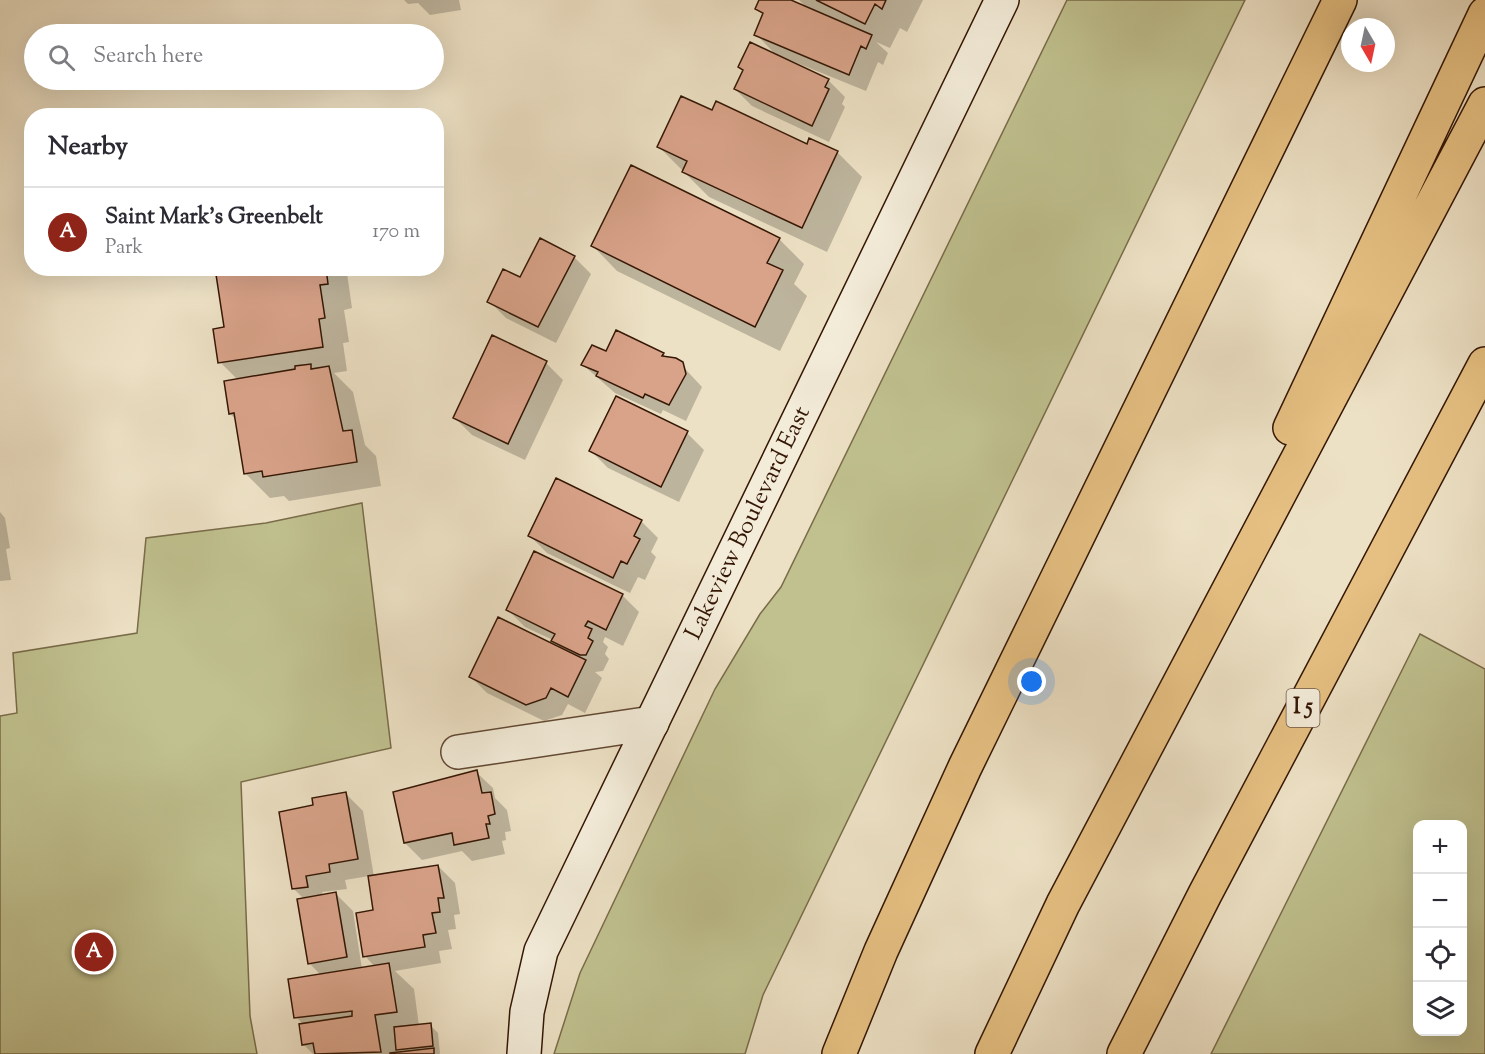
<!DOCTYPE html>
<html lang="en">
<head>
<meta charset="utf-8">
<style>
	:root { --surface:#fff; --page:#f2f2f3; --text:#2b2b33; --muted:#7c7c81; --line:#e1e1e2; --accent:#8f2418 }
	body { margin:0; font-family:"Sorts Mill Goudy",serif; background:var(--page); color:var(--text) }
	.controls { position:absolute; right:18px; bottom:18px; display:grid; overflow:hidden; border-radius:12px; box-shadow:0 6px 24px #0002 }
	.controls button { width:54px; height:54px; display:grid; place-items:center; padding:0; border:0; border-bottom:2px solid var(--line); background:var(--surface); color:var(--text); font:30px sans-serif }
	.compass { position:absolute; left:1341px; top:18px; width:54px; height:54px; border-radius:50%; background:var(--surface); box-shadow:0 6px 24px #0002; rotate:171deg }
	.you { position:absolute; left:1032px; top:682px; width:21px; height:21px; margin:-15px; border:4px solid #fff; border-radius:50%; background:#1a73e8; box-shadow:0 0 0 9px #1a73e833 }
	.badge { display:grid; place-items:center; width:39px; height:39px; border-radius:50%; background:var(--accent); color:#fff; font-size:20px; font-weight:700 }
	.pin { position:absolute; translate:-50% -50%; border:3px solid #fff; box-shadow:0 2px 6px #0006 }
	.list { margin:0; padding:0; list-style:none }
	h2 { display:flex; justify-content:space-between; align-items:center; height:78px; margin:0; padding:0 24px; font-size:26px }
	h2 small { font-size:20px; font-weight:400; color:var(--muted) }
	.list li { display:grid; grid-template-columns:39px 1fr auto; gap:18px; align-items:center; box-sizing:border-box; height:90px; padding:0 24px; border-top:2px solid var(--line) }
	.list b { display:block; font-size:22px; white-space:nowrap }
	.list p { margin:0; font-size:20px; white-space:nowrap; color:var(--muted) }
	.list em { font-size:20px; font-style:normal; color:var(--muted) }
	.icon { flex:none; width:33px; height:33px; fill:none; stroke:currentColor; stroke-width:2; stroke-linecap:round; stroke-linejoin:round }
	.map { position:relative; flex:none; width:1485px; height:1054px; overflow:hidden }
	.search { position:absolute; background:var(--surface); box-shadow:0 6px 24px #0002; left:24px; top:24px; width:420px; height:66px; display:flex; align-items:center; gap:15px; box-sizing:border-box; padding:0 21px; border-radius:33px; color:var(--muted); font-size:22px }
	.panel { position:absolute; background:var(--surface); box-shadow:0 6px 24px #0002; left:24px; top:108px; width:420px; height:168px; border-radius:24px }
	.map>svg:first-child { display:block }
	.green { fill:#c0c18f; stroke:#7a6c4a; stroke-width:1.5; fill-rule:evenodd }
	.shadow { fill:#0003; fill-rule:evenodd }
	.building { fill:#d9a38a; stroke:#341604; stroke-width:1.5 }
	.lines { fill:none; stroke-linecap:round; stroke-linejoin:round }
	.street-casing { stroke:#624934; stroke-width:36 }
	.secondary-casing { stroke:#341604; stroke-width:36 }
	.highway-casing { stroke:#341604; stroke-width:36 }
	.street { stroke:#f3ecd9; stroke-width:33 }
	.secondary { stroke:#f3ecd9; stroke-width:33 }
	.highway { stroke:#e6c082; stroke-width:33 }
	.labels { text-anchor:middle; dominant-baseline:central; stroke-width:6; stroke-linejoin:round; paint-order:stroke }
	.shield { fill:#f3ecd9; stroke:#6d5644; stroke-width:1.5 }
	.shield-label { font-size:22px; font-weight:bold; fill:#341604 }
	.street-label { font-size:24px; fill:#341604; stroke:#f3ecd9 }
</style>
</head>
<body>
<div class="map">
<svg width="1485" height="1054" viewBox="0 0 1485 1054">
	<rect width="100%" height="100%" fill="#ede1c5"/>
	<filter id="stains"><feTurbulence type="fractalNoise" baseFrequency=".00333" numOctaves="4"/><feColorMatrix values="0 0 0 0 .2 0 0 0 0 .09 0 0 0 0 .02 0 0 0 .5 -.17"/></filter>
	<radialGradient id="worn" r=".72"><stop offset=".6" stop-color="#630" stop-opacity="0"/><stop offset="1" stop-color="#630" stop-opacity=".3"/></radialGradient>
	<path class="green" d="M 1067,0 L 1245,0 L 763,995 L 745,1054 L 554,1054 L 580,973 L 715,689 L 760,614 L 781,587 Z
		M 362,503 L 391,748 L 241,782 L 250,1016 L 257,1054 L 0,1054 L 0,716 L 17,713 L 13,653 L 137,633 L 146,538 L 266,523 Z
		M 1420,634 L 1485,669 L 1485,1054 L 1211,1054 ZM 1418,824 L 1462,824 L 1462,1032 L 1418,1032 Z"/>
	<path class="shadow" d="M 404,0 L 459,0 L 461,10 L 430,15 L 418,3 L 408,4 Z
		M 760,0 L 787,0 L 808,9 L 799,0 L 923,0 L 907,32 L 900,28 L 890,48 L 876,42 L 888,53 L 883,65 L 878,62 L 866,91 L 775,54 L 756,34 L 764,16 L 757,9 Z
		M 740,67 L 828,80 L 845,97 L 842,104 L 845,107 L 829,142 L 752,106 L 735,89 L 744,71 Z
		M 807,146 L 837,152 L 862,177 L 827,252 L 709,197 L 659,147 Z
		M 779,239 L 804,264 L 794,284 L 807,296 L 780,351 L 617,271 L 593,246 Z
		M 574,257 L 591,274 L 556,343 L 506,318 L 489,301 L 521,279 Z
		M 217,268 L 343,268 L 347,273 L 352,308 L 344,310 L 349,342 L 343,343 L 347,371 L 334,373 L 353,392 L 365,445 L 376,456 L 381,486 L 289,501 L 284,496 L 270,498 L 245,473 L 237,420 L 230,414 L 238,380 L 220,362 L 226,328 Z
		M 606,353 L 663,354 L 669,360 L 676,359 L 702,387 L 686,421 L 663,410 L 661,414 L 615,393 L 583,365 Z
		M 546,363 L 563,380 L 525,460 L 472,435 L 455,418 Z
		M 617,398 L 687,433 L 704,450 L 679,502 L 608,468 L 591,451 Z
		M 0,512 L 5,518 L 10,548 L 6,549 L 11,580 L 0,581 Z
		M 641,521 L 658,538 L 651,552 L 656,557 L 645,580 L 638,577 L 630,593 L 547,553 L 530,536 Z
		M 622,595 L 639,612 L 623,646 L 605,637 L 603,642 L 608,647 L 605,654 L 609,659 L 603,671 L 595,672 L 602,678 L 585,713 L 568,704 L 562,715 L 544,721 L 487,693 L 470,676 L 563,650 L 553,640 L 525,627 L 508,610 Z
		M 476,772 L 493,788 L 495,798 L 507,810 L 511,831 L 505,832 L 506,840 L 502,841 L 505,854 L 472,861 L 462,851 L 422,860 L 405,843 Z
		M 346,794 L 363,811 L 374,877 L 438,866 L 455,883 L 460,914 L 454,915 L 456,929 L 448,930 L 452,949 L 439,951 L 441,963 L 395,971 L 414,989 L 419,1026 L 430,1025 L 438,1033 L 440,1054 L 313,1054 L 303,1044 L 304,1025 L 296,1017 L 321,975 L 309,963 L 304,899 L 293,888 L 315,807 ZM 369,876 L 375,911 L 365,956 L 375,967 L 362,969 L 353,911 L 336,894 L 323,896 L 322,892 L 347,889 L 345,880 Z"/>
	<path class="building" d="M 759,0 L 791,0 L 872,35 L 866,49 L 861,46 L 849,75 L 754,35 L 763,13 L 755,9 Z
		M 816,0 L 886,0 L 882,9 L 875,4 L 865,24 Z
		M 750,42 L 829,79 L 825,87 L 829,89 L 812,126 L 734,89 L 743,70 L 738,67 Z
		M 681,96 L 712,110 L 716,101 L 807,144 L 809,138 L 838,151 L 802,228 L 682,172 L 687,161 L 657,147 Z
		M 631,165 L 780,238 L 767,263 L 783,270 L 755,327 L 591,246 Z
		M 540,238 L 575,256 L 538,327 L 487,302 L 503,269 L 520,277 Z
		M 215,268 L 326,268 L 328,284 L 320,285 L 325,318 L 319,319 L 323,347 L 218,363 L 213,329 L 224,327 Z
		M 616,330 L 664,353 L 662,356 L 676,358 L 683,362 L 686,374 L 669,405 L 645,394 L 643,398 L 596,376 L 598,372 L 581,365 L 592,345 L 606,351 Z
		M 492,335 L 547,361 L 508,444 L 453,418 Z
		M 311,364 L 311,369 L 329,366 L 343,431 L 352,430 L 357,462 L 263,477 L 262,471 L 244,474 L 234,413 L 229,414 L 224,381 L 295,369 L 295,366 Z
		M 616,396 L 688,431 L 661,487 L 589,451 Z
		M 556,478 L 642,520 L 634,536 L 640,539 L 627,564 L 621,561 L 613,578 L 528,536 Z
		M 534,551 L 623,594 L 606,630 L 588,621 L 585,626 L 592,629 L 588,638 L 593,641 L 586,655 L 580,655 L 551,641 L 555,634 L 506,610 Z
		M 498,617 L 586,660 L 568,697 L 551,688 L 546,698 L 526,705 L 469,677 Z
		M 477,770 L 482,793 L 491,792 L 495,814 L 488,816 L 490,824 L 486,824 L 489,838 L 454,845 L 452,833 L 404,843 L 393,792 Z
		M 346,792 L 358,859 L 329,864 L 330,872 L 306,876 L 308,887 L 292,889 L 279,812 L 313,805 L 312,798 Z
		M 438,865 L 444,898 L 438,898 L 440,912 L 432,913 L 436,933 L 423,935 L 425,947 L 363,957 L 356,913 L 373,910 L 368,876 Z
		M 336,892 L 347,957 L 308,964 L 297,899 Z
		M 389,963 L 397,1012 L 375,1015 L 381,1052 L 315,1054 L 313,1043 L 302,1045 L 299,1024 L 352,1016 L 352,1011 L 294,1018 L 288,979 Z
		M 431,1023 L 433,1046 L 396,1050 L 394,1027 Z
		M 434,1048 L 434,1054 L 390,1054 L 390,1053 Z"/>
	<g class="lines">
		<defs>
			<path id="street" d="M 458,752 L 652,723"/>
			<g id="secondary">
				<path id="s1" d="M 524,1054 L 527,1012 L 541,951 L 1002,0"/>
			</g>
			<path id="highway" d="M 1290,428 L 1485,14
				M 839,1054 L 881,951 L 965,767 L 1340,0
				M 992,1054 L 1063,904 L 1485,104
				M 1124,1054 L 1205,894 L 1485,364"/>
		</defs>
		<use href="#street" class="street-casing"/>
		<use href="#secondary" class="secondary-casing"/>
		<use href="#highway" class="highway-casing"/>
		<use href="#street" class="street"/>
		<use href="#secondary" class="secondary"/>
		<use href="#highway" class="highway"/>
	</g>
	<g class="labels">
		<rect class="shield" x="1286.5" y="689" width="33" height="38" rx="4.5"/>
		<g class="shield-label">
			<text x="1303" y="708">I 5</text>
		</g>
		<g class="street-label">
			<text stroke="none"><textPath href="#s1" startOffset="580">Lakeview Boulevard East</textPath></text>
		</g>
	</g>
	<rect width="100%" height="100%" filter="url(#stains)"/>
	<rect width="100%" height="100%" fill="url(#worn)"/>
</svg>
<div class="controls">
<button>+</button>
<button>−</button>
<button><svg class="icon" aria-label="locate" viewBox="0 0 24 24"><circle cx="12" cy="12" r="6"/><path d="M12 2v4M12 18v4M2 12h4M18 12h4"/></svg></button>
<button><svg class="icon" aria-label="layers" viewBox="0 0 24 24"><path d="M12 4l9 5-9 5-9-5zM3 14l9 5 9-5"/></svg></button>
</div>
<svg class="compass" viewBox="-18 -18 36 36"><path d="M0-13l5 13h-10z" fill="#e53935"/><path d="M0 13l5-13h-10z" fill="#7c7c81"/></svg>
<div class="you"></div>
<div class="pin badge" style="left:94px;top:952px">A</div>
<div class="search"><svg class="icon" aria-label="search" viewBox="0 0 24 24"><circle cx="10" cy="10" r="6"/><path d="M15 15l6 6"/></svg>Search here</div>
<section class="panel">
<h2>Nearby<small></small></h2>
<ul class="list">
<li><span class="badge">A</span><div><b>Saint Mark's Greenbelt</b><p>Park</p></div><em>170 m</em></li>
</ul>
</section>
</div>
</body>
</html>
